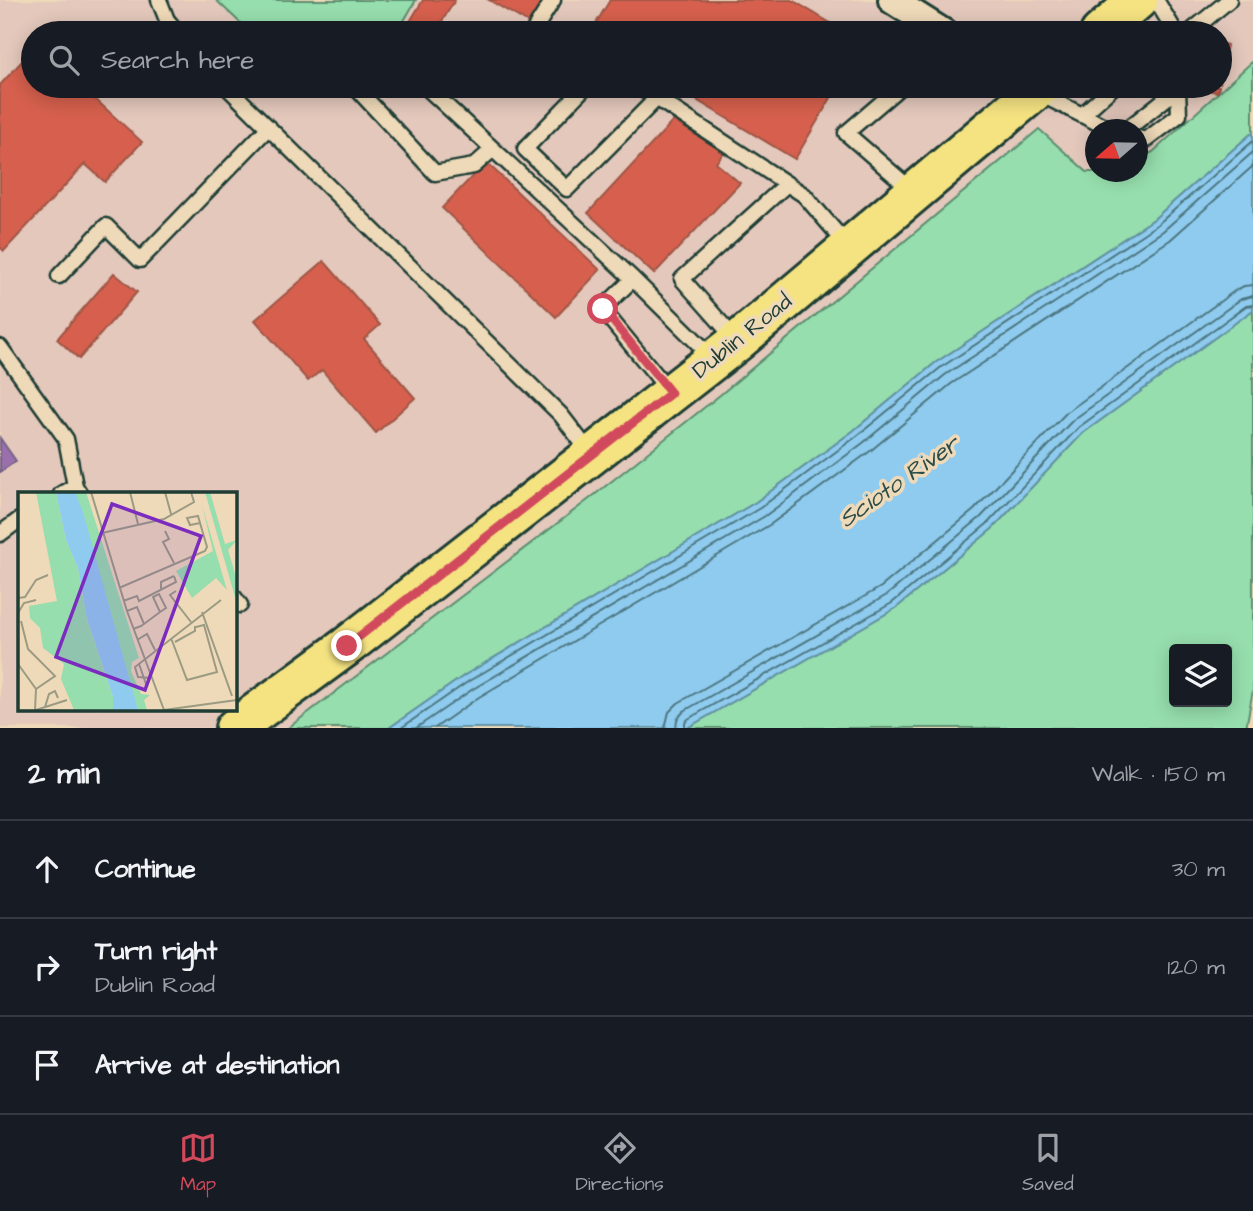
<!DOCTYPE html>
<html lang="en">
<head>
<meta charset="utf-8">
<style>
	:root { --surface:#171b24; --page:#242831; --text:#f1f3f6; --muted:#9ea1a6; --line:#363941; --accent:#d1495b }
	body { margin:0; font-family:"Architects Daughter",sans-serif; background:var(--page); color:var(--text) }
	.controls { position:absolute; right:21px; bottom:21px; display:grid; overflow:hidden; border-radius:7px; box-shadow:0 4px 18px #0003 }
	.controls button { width:63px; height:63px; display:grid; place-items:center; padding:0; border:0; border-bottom:2px solid var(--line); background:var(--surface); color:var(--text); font:35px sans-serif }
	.compass { position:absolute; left:1085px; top:119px; width:63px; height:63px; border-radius:50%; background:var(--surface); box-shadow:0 4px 18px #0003; rotate:250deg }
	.stop { position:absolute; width:21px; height:21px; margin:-16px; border:5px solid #d1495b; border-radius:50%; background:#fff }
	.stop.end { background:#d1495b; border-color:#fff; box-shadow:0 2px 7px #0008 }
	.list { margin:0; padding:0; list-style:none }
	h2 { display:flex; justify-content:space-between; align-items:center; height:91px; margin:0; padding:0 28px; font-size:30px }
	h2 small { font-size:23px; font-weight:400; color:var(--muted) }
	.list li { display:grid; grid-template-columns:46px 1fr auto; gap:21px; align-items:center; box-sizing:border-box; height:98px; padding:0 28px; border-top:2px solid var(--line) }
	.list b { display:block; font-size:26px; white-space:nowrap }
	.list p { margin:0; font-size:23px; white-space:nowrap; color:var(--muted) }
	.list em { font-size:23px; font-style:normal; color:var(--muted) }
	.icon { flex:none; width:38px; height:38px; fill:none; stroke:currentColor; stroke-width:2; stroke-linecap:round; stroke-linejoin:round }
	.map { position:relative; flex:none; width:1253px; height:728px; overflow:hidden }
	.search { position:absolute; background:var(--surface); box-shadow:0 4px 18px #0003; left:21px; right:21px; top:21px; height:77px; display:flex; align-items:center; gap:18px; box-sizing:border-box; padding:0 24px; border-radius:38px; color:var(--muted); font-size:26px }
	.sheet { height:385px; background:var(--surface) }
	nav { display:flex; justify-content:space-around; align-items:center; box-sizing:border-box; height:98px; border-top:2px solid var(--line); background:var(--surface); font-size:19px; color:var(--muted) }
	nav a { display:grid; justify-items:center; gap:4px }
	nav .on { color:var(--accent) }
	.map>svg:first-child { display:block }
	.built { fill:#e4c8bc; fill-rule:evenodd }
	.green { fill:#96dead; stroke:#5a8e70; stroke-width:2; fill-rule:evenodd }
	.water { fill:#8fcbef; stroke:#6292a4; stroke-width:2 }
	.shops { fill:#d6604d; stroke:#9f5646; stroke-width:2 }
	.offices { fill:#9970ab; stroke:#746187; stroke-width:2 }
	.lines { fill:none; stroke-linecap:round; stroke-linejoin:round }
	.shore { stroke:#4c767f; stroke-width:2 }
	.service-casing { stroke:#1f3d34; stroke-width:19 }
	.minor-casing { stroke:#1f3d34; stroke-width:32 }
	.primary-casing { stroke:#1f3d34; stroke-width:44 }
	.service { stroke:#eed9b8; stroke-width:14 }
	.minor { stroke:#eed9b8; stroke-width:26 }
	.primary { stroke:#f5e382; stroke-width:38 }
	.route { stroke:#d1495b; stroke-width:9 }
	.labels { text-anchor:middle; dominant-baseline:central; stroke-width:7; stroke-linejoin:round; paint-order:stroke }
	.street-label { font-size:23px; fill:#1f3d34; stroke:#eed9b8 }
	.water-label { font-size:24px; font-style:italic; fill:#2a4b47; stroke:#eed9b8 }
	.inset-road { fill:none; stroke:#9b9b83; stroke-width:2 }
	.view { fill:#7b2cbf; fill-opacity:0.15; stroke:#7b2cbf; stroke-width:3.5 }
	.inset-edge { fill:none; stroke:#1f3d34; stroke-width:3.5 }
</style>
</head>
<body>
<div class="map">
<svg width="1253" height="728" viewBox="0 0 1253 728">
	<rect width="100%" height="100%" fill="#eed9b8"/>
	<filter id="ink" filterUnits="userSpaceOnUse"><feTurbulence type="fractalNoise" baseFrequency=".0143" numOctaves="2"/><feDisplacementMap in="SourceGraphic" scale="14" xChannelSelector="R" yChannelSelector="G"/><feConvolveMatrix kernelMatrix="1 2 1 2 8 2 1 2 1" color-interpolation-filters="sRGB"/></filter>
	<g filter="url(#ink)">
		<path class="built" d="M 0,0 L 216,0 L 251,33 L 33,33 L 33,86 L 308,86 L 314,91 L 322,86 L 1220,86 L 1220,33 L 395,33 L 398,31 L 416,0 L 1253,0 L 1253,61 L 1152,152 L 1138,159 L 1138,130 L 1096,130 L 1097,172 L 1087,172 L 1038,129 L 720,395 L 588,500 L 288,728 L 0,728 ZM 19,494 L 234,494 L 234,709 L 19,709 Z"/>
		<path class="green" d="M 216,0 L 416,0 L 398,31 L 395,33 L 251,33 Z
			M 1253,61 L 1253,132 L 1154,219 L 935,363 L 853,431 L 756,502 L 465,675 L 389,728 L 288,728 L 588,500 L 720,395 L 1039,129 L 1087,172 L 1138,172 L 1138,159 L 1153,152 Z
			M 1253,310 L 1253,690 L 1246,728 L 687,728 L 896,608 L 992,529 L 1083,433 ZM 1174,649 L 1227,649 L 1227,702 L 1174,702 Z"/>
		<path class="water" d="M 1253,132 L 1253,310 L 1083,433 L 992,529 L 896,608 L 687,728 L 389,728 L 465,675 L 756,502 L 853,431 L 935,363 L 1154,219 Z"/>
		<path class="shops" d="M 423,0 L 455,0 L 435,33 L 403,33 Z
			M 489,0 L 544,0 L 530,24 Z
			M 610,0 L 792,0 L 847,33 L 590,33 Z
			M 1220,43 L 1227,45 L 1220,84 Z
			M 33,49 L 33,86 L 81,86 L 142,142 L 105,182 L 85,164 L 4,251 L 0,247 L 0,85 Z
			M 673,86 L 838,86 L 795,159 Z
			M 1200,86 L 1219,86 L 1218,92 L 1199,89 Z
			M 673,121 L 724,152 L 716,163 L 740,183 L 654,274 L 588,213 Z
			M 486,162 L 600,270 L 556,317 L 442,208 Z
			M 324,261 L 380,325 L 364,339 L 415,398 L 376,433 L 322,370 L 308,381 L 255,320 Z
			M 114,273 L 137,292 L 79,359 L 57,339 Z"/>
		<path class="offices" d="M 0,438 L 16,461 L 0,472 Z"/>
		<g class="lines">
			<path class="shore" d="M 401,728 L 469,681 L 760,508 L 857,436 L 940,368 L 1158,224 L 1253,141
				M 416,728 L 473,689 L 765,516 L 863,443 L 945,375 L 1163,231 L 1253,152
				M 435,728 L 479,697 L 771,524 L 869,452 L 951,384 L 1170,240 L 1253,166
				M 665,728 L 669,712 L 678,703 L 881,587 L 974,510 L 1067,412 L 1236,290 L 1244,286 L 1253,285
				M 676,728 L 677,719 L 684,711 L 887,595 L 981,517 L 1073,420 L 1241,299 L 1253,296
				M 685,728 L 685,723 L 688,719 L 892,603 L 987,524 L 1079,427 L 1246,306 L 1253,305"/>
			<defs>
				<path id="service" d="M 159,0 L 167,20 L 178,33
					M 1156,0 L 1176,33
					M 532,33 L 553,0
					M 1189,33 L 1229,0
					M 226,86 L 561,415 L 591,454
					M 362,86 L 357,89 L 435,173 L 474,166 L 493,149
					M 425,86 L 633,279 L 602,309 L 670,392
					M 586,86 L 525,149 L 567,189 L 657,98
					M 638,86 L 804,195 L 848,246
					M 901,86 L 846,133 L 914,192
					M 1036,92 L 1112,130
					M 1082,115 L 1114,86
					M 1126,130 L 1178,89 L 1178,86
					M 1138,138 L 1146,140 L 1179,115 L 1178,89
					M 59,276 L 106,226 L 140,260 L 269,127
					M 633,279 L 714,359
					M 736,340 L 682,279 L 787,184
					M 0,347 L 66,439 L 75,486 L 80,494
					M 61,494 L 75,486
					M 0,534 L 19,520
					M 234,597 L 240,605"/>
				<path id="minor" d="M 892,0 L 944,33"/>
				<path id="primary" d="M 1100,33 L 1138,0
					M 235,728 L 347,646 L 737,342 L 1041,86"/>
			</defs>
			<use href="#service" class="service-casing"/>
			<use href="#minor" class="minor-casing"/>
			<use href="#primary" class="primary-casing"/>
			<use href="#service" class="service"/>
			<use href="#minor" class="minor"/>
			<use href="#primary" class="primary"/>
		</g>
	</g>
	<g class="lines" filter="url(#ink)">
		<path class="route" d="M 347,646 L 671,393 L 603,309"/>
	</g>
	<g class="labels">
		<g class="street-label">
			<text transform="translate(742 336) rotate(-39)">Dublin Road</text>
		</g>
		<g class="water-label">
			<text transform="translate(899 482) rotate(-35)">Scioto River</text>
		</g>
	</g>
	<g transform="translate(18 492)">
		<rect width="219" height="219" fill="#eed9b8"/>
		<path d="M 18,0 L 38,0 L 48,48 L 60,76 L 69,127 L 95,205 L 95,218 L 56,218 L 43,187 L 46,172 L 25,156 L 22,136 L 12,126 L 11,114 L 39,109 ZM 57,0 L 68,0 L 121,166 L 114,170 L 113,179 L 123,202 L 132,203 L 126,208 L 129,218 L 120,218 L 105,176 ZM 187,0 L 192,0 L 207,52 L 219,48 L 210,58 L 219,88 L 219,112 ZM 184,13 L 209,98 L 198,86 L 174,106 L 158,79 L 195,59 Z" fill="#96dead"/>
		<path d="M 38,0 L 57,0 L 65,20 L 120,218 L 95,218 L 95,205 L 69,127 L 60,76 L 48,48 Z" fill="#8fcbef"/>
		<path class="inset-road" d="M 73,0 L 109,119 L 146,218M 112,0 L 120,32M 147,0 L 153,22M 147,39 L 151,47 L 145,50 L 156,71M 84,41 L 146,27 L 176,10 L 173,0M 101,96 L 187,59 L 189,55 L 182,31 L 180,24 L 169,26 L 172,33 L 182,31M 143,98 L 143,90 L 156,84M 158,99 L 152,103 L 173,130M 0,106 L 7,105 L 18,88 L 30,83M 105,109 L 119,104 L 121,109 L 158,90 L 156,84M 109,119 L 119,115 L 126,132M 184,120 L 214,204M 0,121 L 6,111 L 18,108M 3,129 L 10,157 L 37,184 L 18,197M 115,137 L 123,134 L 126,132 L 142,120 L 148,116 L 141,102 L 135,105 L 142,120M 153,146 L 169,188 L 199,180 L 186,133 L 178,135M 119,148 L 129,142 L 137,158M 157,150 L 177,139 L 177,134M 0,172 L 18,197 L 17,218M 121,172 L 129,195M 133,186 L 120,185 L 117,175 L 203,108M 27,215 L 31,202 L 37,199 L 40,206M 18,218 L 49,208M 146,218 L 219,208"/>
		<path class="view" d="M 94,12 L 183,44 L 127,198 L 38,165 Z"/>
		<rect width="219" height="219" class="inset-edge"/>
	</g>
</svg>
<div class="controls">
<button><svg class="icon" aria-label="layers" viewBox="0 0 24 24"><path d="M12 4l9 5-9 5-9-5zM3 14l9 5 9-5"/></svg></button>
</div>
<svg class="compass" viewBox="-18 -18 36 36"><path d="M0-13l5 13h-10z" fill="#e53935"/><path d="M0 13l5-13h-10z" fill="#9ea1a6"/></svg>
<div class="stop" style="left:603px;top:309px"></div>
<div class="stop end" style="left:347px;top:646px"></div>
<div class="search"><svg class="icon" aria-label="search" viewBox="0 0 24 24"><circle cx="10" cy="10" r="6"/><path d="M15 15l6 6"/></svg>Search here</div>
</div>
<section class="sheet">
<h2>2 min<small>Walk · 150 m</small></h2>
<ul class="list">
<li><svg class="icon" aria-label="ahead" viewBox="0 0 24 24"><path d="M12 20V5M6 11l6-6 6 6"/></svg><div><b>Continue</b></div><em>30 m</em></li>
<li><svg class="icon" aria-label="right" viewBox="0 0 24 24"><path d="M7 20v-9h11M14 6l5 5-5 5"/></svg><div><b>Turn right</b><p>Dublin Road</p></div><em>120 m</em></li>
<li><svg class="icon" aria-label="arrive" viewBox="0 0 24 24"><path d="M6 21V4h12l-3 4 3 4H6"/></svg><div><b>Arrive at destination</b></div></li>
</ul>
</section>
<nav>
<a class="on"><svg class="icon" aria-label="map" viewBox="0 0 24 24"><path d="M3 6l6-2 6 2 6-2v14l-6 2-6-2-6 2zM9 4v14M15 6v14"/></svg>Map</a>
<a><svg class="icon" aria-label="directions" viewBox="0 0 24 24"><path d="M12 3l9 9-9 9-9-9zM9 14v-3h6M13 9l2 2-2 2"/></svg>Directions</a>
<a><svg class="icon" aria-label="saved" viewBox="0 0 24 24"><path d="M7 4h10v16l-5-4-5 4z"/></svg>Saved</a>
</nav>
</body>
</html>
